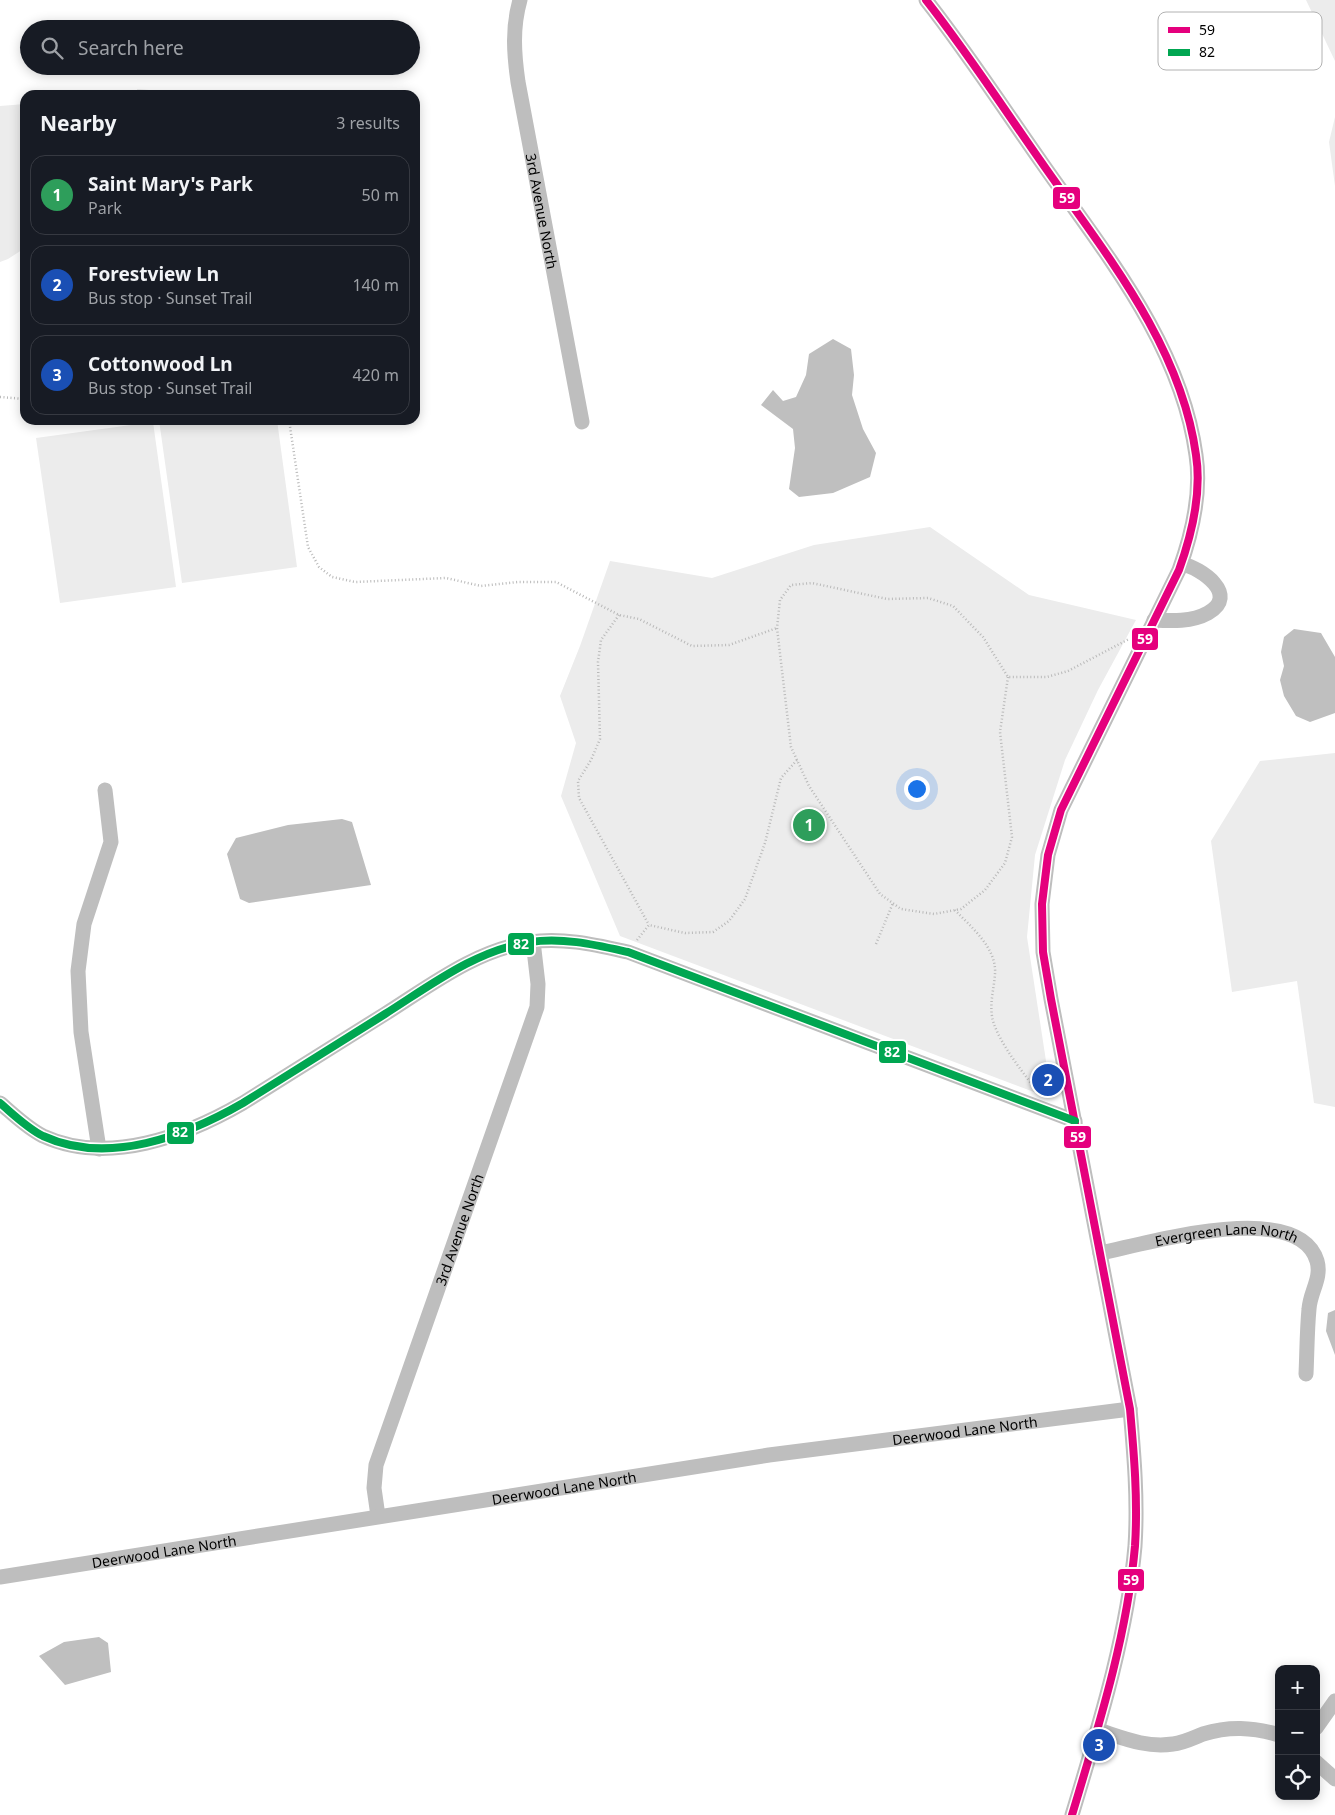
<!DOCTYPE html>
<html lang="en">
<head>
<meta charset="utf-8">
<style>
	:root { --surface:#171b24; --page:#20242c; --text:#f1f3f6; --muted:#9ea1a6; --line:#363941; --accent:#2563eb }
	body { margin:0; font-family:"Noto Sans",sans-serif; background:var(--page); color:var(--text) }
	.controls { position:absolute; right:15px; bottom:15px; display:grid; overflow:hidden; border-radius:10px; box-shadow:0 2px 12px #0003 }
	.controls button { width:45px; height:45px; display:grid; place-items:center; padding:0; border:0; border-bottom:1px solid var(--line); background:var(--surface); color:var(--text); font:25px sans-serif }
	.you { position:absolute; left:916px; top:788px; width:18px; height:18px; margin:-12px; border:4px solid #fff; border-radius:50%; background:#1a73e8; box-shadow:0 0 0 8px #1a73e833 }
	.badge { display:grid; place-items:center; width:32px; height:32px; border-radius:50%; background:var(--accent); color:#fff; font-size:16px; font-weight:700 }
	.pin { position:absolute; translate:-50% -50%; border:2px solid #fff; box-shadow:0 1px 5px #0006 }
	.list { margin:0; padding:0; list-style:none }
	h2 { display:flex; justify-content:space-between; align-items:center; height:65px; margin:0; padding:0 20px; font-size:21px }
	h2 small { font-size:16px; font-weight:400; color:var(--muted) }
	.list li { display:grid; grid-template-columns:32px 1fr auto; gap:15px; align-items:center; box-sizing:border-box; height:80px; margin:0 10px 10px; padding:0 10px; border:1px solid var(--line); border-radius:15px }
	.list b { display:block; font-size:19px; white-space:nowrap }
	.list p { margin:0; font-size:16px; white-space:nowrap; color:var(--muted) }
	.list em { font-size:16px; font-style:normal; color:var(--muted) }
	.icon { flex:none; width:28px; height:28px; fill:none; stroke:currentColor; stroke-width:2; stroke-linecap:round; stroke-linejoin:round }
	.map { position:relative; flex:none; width:1335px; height:1815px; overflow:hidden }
	.search { position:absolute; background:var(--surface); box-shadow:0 2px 12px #0003; left:20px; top:20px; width:400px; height:55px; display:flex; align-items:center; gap:12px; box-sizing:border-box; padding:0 18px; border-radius:28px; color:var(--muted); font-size:19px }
	.panel { position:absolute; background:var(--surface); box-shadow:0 2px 12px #0003; left:20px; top:90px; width:400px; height:335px; border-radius:15px }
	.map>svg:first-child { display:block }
	.green { fill:#ececec }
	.water { fill:#bfbfbf }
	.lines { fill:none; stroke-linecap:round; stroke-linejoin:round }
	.path { stroke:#b9b9b9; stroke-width:2.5; stroke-dasharray:1 2.5; stroke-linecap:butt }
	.minor { stroke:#bebebe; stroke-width:15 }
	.bus-1-casing { stroke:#fff; stroke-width:11 }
	.bus-2-casing { stroke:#fff; stroke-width:11 }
	.bus-1 { stroke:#e5007d; stroke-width:8 }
	.bus-2 { stroke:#00a651; stroke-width:8 }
	.labels { text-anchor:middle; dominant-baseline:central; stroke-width:4; stroke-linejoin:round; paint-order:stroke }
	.street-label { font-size:14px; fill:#000; stroke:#fff }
	.key { fill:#fff; stroke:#b2b2b2; stroke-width:1 }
	.key-label { font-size:14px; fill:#000 }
	.line-badge { stroke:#fff; stroke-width:2 }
	.badge-label { font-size:14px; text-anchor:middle; font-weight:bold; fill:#fff }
</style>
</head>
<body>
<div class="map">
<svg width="1335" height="1815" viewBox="0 0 1335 1815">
	<rect width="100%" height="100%" fill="#fff"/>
	<path class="green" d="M 1306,0 L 1335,0 L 1335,61 Z
		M 137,89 L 212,95 L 138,95 Z
		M 25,104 L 25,248 L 8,259 L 0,262 L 0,106 Z
		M 1335,117 L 1335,186 L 1329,142 Z
		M 159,420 L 277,420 L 297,567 L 182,583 Z
		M 153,422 L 176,587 L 60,603 L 36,438 Z
		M 930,527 L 1029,595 L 1136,620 L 1098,690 L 1065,760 L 1035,855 L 1027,937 L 1048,1074 L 1045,1084 L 1034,1092 L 620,936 L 561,796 L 576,743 L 560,696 L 580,646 L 610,561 L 712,578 L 814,545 Z
		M 1335,753 L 1335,1107 L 1314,1103 L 1297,981 L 1232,992 L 1211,841 L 1260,761 Z"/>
	<path class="water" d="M 833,339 L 851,349 L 854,375 L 852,395 L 863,429 L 876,453 L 870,477 L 833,493 L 799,497 L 789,489 L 795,448 L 793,429 L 761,405 L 773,390 L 783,401 L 796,397 L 806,375 L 809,354 Z
		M 1294,629 L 1321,633 L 1335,657 L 1335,713 L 1310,722 L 1296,716 L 1284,696 L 1280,680 L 1284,666 L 1281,652 L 1284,637 Z
		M 342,819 L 352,822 L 371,885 L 249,903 L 240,899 L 227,854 L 236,838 L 288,825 Z
		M 1335,1310 L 1335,1355 L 1326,1331 L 1328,1313 Z
		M 99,1637 L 108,1643 L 111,1672 L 65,1685 L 39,1656 L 64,1642 Z"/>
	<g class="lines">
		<path class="path" d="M 0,397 L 25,399
			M 289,420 L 308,547 L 319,567 L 332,577 L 355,582 L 446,578 L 481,586 L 518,582 L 556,582 L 619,615 L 639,619 L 692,646 L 729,645 L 777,628
			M 619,615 L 601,640 L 598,662 L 600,739 L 591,760 L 578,781 L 579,798 L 649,925
			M 1008,677 L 1000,732 L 1012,837 L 1005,863 L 985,890 L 961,909 L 934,914 L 901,909 L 880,894 L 809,786 L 791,747 L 777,628 L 780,600 L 791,585 L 812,583 L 887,599 L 928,598 L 953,606 L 983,637 L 1008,677 L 1047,677 L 1068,671 L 1129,639
			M 955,910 C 971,927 997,948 995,974 C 994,990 988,1007 994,1024 C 1002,1046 1019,1067 1033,1086
			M 637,940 L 649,925 L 685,933 L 713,932 L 729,921 L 745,899 L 765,843 L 781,778 L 797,760
			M 876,944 L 893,903"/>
		<g class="minor">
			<path id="s1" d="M 520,0 C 512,28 514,54 518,82 L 582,422"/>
			<path d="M 926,0 C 967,52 1004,109 1042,163 C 1104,252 1181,344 1196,455 C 1202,494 1192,534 1179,570 L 1061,810 L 1048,855 L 1042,904 L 1043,952 L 1051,999 L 1130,1409 C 1134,1454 1138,1500 1135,1546 C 1127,1637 1098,1728 1072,1815"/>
			<path d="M 1154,620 C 1171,621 1192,622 1208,613 C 1240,595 1201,568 1182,564"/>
			<path d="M 0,1103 C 13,1114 27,1128 43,1136 C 108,1166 186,1136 243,1103 C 291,1073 338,1043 385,1014 C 431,985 476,950 530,942 C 563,937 596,945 628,952 L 1075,1121"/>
			<path d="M 99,1149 L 81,1032 L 78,971 L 84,924 L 111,842 L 105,790"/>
			<path id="s2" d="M 1100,1253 C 1146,1244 1298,1198 1317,1261 C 1322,1278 1310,1292 1309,1309 C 1307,1330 1307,1352 1306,1374"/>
			<path id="s3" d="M 378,1516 L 374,1488 L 376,1465 L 537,1007 L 538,984 L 533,941"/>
			<path id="s4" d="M 0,1577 L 769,1455 L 1130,1409"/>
			<path d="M 1316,1728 L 1335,1701"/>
			<path d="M 1098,1730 C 1123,1738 1146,1748 1173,1744 C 1183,1743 1193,1738 1203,1734 C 1229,1726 1252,1727 1279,1735"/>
			<path d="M 1316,1762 L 1335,1779"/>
		</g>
		<defs>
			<path id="bus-1" d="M 926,0 C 967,52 1004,109 1042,163 C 1104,252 1181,344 1196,455 C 1202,494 1192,534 1179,570 L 1061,810 L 1048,855 L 1042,904 L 1043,952 L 1051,999 L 1130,1409 C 1134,1454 1138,1500 1135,1546 C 1127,1637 1098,1728 1072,1815"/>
			<path id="bus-2" d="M 0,1103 C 13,1114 27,1128 43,1136 C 108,1166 186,1136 243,1103 C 291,1073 338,1043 385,1014 C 431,985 476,950 530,942 C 563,937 596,945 628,952 L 1075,1121"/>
		</defs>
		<use href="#bus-1" class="bus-1-casing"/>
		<use href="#bus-2" class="bus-2-casing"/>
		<use href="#bus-1" class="bus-1"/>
		<use href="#bus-2" class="bus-2"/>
	</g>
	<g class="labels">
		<g class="street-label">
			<text stroke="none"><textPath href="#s1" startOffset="214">3rd Avenue North</textPath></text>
			<text stroke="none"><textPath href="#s3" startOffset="301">3rd Avenue North</textPath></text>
			<text stroke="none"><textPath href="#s2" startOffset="129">Evergreen Lane North</textPath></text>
			<text stroke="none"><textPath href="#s4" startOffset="976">Deerwood Lane North</textPath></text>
			<text stroke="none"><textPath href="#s4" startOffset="571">Deerwood Lane North</textPath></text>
			<text stroke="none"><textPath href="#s4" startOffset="166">Deerwood Lane North</textPath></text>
		</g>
	</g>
	<rect x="1158" y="12" width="164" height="58" rx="8" class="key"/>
	<rect x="1168" y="27" width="22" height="6" fill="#e5007d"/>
	<rect x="1168" y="49" width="22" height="7" fill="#00a651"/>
	<g class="key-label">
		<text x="1199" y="35">59</text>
		<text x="1199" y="57">82</text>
	</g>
	<g class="line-badge">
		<rect x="1052" y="186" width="29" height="24" rx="5" fill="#e5007d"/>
		<rect x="1131" y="627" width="28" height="24" rx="5" fill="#e5007d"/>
		<rect x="507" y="932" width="28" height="24" rx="5" fill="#00a651"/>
		<rect x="878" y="1040" width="29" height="24" rx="5" fill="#00a651"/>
		<rect x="166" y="1121" width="29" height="24" rx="5" fill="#00a651"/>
		<rect x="1063" y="1125" width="29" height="24" rx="5" fill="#e5007d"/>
		<rect x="1117" y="1568" width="28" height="24" rx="5" fill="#e5007d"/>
	</g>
	<g class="badge-label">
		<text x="1067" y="203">59</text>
		<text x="1145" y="644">59</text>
		<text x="521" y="949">82</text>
		<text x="892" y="1057">82</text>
		<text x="180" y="1137">82</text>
		<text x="1078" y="1142">59</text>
		<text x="1131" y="1585">59</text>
	</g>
</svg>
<div class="controls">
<button>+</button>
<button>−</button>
<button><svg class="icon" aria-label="locate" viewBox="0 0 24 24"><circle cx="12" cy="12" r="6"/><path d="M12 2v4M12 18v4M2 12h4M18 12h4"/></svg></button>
</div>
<div class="you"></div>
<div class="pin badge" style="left:809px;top:825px;background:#2e9e5b">1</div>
<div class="pin badge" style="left:1048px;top:1080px;background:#1a4fb4">2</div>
<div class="pin badge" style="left:1099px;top:1745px;background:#1a4fb4">3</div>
<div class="search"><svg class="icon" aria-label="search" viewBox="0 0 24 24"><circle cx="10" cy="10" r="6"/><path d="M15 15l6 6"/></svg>Search here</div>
<section class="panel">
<h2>Nearby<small>3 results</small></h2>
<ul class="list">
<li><span class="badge" style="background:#2e9e5b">1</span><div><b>Saint Mary's Park</b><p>Park</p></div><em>50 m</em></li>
<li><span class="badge" style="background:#1a4fb4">2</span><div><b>Forestview Ln</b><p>Bus stop · Sunset Trail</p></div><em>140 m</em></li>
<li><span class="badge" style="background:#1a4fb4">3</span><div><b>Cottonwood Ln</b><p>Bus stop · Sunset Trail</p></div><em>420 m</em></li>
</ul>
</section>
</div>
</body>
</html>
